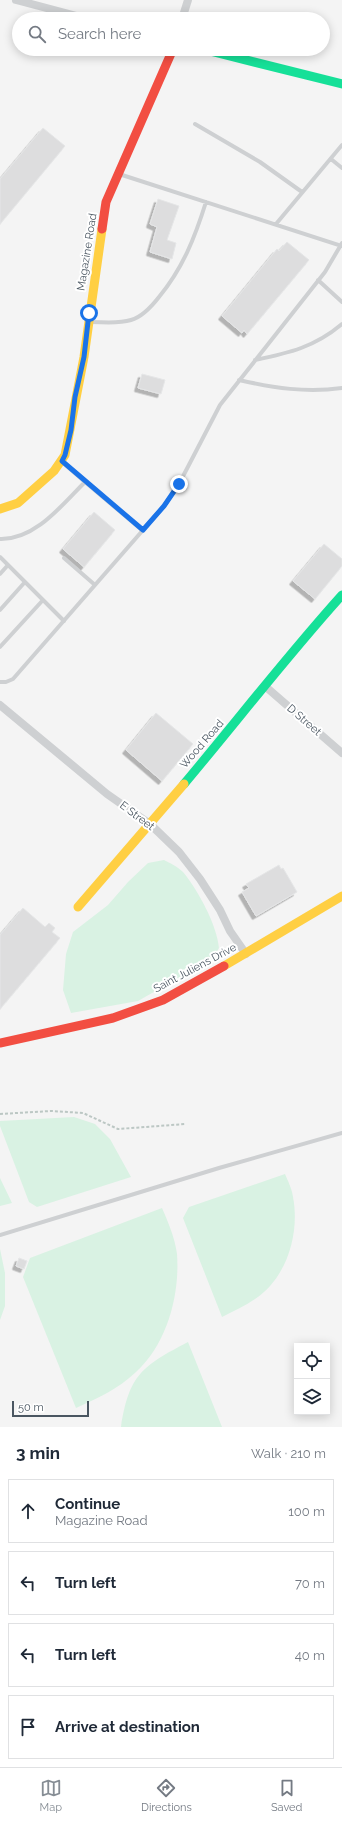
<!DOCTYPE html>
<html lang="en">
<head>
<meta charset="utf-8">
<style>
	:root { --surface:#fff; --page:#f2f2f3; --text:#1f2937; --muted:#747a83; --line:#e0e1e3; --accent:#868d94 }
	body { margin:0; font-family:Raleway,sans-serif; background:var(--page); color:var(--text) }
	.controls { position:absolute; right:12px; bottom:12px; display:grid; overflow:hidden; border-radius:0px; box-shadow:0 2px 10px #0003 }
	.controls button { width:36px; height:36px; display:grid; place-items:center; padding:0; border:0; border-bottom:1px solid var(--line); background:var(--surface); color:var(--text); font:20px sans-serif }
	.scale { position:absolute; left:12px; bottom:10px; width:77px; box-sizing:border-box; padding-left:4px; border:2px solid #4a5661; border-top:0; font-size:11px; line-height:14px; white-space:nowrap; color:#4a5661; -webkit-text-stroke:3px #fff; paint-order:stroke }
	.stop { position:absolute; width:12px; height:12px; margin:-9px; border:3px solid #1a73e8; border-radius:50%; background:#fff }
	.stop.end { background:#1a73e8; border-color:#fff; box-shadow:0 1px 4px #0008 }
	.list { margin:0; padding:0; list-style:none }
	h2 { display:flex; justify-content:space-between; align-items:center; height:52px; margin:0; padding:0 16px; font-size:17px }
	h2 small { font-size:13px; font-weight:400; color:var(--muted) }
	.list li { display:grid; grid-template-columns:26px 1fr auto; gap:12px; align-items:center; box-sizing:border-box; height:64px; margin:0 8px 8px; padding:0 8px; border:1px solid var(--line); border-radius:0px }
	.list b { display:block; font-size:15px; white-space:nowrap }
	.list p { margin:0; font-size:13px; white-space:nowrap; color:var(--muted) }
	.list em { font-size:13px; font-style:normal; color:var(--muted) }
	.icon { flex:none; width:22px; height:22px; fill:none; stroke:currentColor; stroke-width:2; stroke-linecap:round; stroke-linejoin:round }
	.map { position:relative; flex:none; width:342px; height:1427px; overflow:hidden }
	.search { position:absolute; background:var(--surface); box-shadow:0 2px 10px #0003; left:12px; right:12px; top:12px; height:44px; display:flex; align-items:center; gap:10px; box-sizing:border-box; padding:0 14px; border-radius:22px; color:var(--muted); font-size:15px }
	.sheet { height:340px; background:var(--surface) }
	nav { display:flex; justify-content:space-around; align-items:center; box-sizing:border-box; height:56px; border-top:1px solid var(--line); background:var(--surface); font-size:11px; color:var(--muted) }
	nav a { display:grid; justify-items:center; gap:2px }
	nav .on { color:var(--accent) }
	.map>svg:first-child { display:block }
	.green { fill:#d9f2e3 }
	.building { fill:#ddddde; stroke:#e5e6e7; filter:url(#shadow) }
	.lines { fill:none; stroke-linecap:round; stroke-linejoin:round }
	.path { stroke:#bcc7c4; stroke-width:2; stroke-dasharray:3 2; stroke-linecap:butt }
	.lane { stroke:#ced0d2; stroke-width:4 }
	.street { stroke:#ced0d2; stroke-width:8 }
	.fast { stroke:#16e098; stroke-width:9 }
	.slow { stroke:#ffcf43; stroke-width:9 }
	.jam { stroke:#f24e42; stroke-width:9 }
	.route { stroke:#1a73e8; stroke-width:5 }
	.labels { text-anchor:middle; dominant-baseline:central; stroke-width:4; stroke-linejoin:round; paint-order:stroke }
	.street-label { font-size:11px; fill:#4a5661; stroke:#fff }
</style>
</head>
<body>
<div class="map">
<svg width="342" height="1427" viewBox="0 0 342 1427">
	<defs>
		<filter id="shadow"><feDropShadow dx="-3.5" dy="3.5" stdDeviation="0" flood-color="#0004"/></filter>
	</defs>
	<rect width="100%" height="100%" fill="#f4f4f4"/>
	<path class="green" d="M 164,860 C 170,863 178,867 183,872 C 198,890 217,925 219,948 L 212,959 L 138,1001 L 71,1013 L 63,990 L 66,954 L 73,932 L 108,905 L 128,882 L 148,863 Z
		M 74,1117 L 95,1124 L 110,1139 L 131,1177 L 37,1207 L 29,1202 L 0,1126 L 0,1121 Z
		M 285,1174 C 288,1181 292,1189 293,1197 C 300,1233 287,1278 255,1299 C 245,1306 233,1311 222,1317 L 183,1218 L 189,1207 Z
		M 0,1178 L 12,1203 L 0,1206 Z
		M 162,1208 C 168,1222 175,1238 177,1254 C 180,1295 167,1344 136,1372 C 118,1389 98,1398 76,1408 L 23,1277 L 30,1258 Z
		M 0,1249 L 5,1273 L 5,1306 L 0,1320 Z
		M 188,1342 L 222,1427 L 121,1427 C 129,1375 142,1366 188,1342 Z"/>
	<path class="building" d="M 43,128 L 65,146 L 0,224 L 0,179 Z
		M 158,199 L 179,206 L 167,240 L 176,243 L 172,259 L 150,252 L 157,227 L 150,224 Z
		M 287,242 L 309,260 L 247,334 L 244,330 L 242,333 L 222,316 L 277,249 L 279,251 Z
		M 142,374 L 165,380 L 161,394 L 138,388 Z
		M 94,512 L 115,530 L 84,567 L 63,549 Z
		M 324,544 L 342,559 L 342,566 L 315,599 L 293,581 Z
		M 156,713 L 193,744 L 162,781 L 126,750 Z
		M 279,865 L 281,869 L 283,868 L 297,892 L 256,916 L 242,892 L 249,888 L 246,884 Z
		M 23,908 L 45,927 L 49,923 L 55,928 L 52,932 L 60,938 L 0,1009 L 0,935 Z
		M 19,1258 L 27,1261 L 24,1269 L 16,1266 Z"/>
	<g class="lines">
		<path class="path" d="M 0,1114 L 51,1111 L 83,1113 L 118,1129 L 185,1124"/>
		<path class="lane" d="M 195,124 L 260,162 L 302,192
			M 331,159 L 342,168
			M 119,174 L 342,246
			M 276,224 L 342,145
			M 318,280 L 342,302
			M 91,322 C 104,322 118,324 131,320 C 142,317 152,306 159,297 C 183,268 195,237 206,202
			M 255,360 C 289,353 315,347 342,324
			M 239,380 C 274,388 306,393 342,388
			M 85,482 L 143,531
			M 0,539 C 35,540 62,505 85,482 L 62,462
			M 0,557 L 64,621
			M 64,558 L 95,585
			M 0,574 L 8,565
			M 0,610 L 25,582
			M 0,647 L 43,600
			M 0,682 L 6,682 L 13,679 L 164,506 L 179,484 L 220,405 L 325,272 L 342,243
			M 0,1235 L 219,1168 L 342,1133"/>
		<path class="street" d="M 16,0 L 88,19
			M 182,19 L 188,0
			M 266,687 L 342,753
			M 0,705 L 107,794 L 150,824 L 179,852 L 200,879 L 220,910 L 230,931 L 246,954"/>
		<path class="fast" d="M 202,49 L 342,84
			M 184,784 C 237,721 287,656 342,595"/>
		<path class="slow" d="M 0,509 L 18,503 L 54,471 L 65,455 L 84,357 L 102,229
			M 78,907 L 184,784
			M 224,966 L 342,896"/>
		<path class="jam" d="M 102,229 L 106,202 L 173,49
			M 0,1043 L 113,1018 L 163,1000 L 224,966"/>
	</g>
	<g class="lines">
		<path class="route" d="M 89,313 L 84,357 L 75,397 L 71,430 L 65,455 L 62,461 L 143,530 L 164,506 L 179,484"/>
	</g>
	<g class="labels">
		<g class="street-label">
			<text transform="translate(87 252) rotate(-81)">Magazine Road</text>
			<text transform="translate(304 720) rotate(41)">D Street</text>
			<text transform="translate(202 744) rotate(-49)">Wood Road</text>
			<text transform="translate(137 816) rotate(37)">E Street</text>
			<text transform="translate(195 968) rotate(-28)">Saint Juliens Drive</text>
		</g>
	</g>
</svg>
<div class="controls">
<button><svg class="icon" aria-label="locate" viewBox="0 0 24 24"><circle cx="12" cy="12" r="6"/><path d="M12 2v4M12 18v4M2 12h4M18 12h4"/></svg></button>
<button><svg class="icon" aria-label="layers" viewBox="0 0 24 24"><path d="M12 4l9 5-9 5-9-5zM3 14l9 5 9-5"/></svg></button>
</div>
<div class="scale">50 m</div>
<div class="stop" style="left:89px;top:313px"></div>
<div class="stop end" style="left:179px;top:484px"></div>
<div class="search"><svg class="icon" aria-label="search" viewBox="0 0 24 24"><circle cx="10" cy="10" r="6"/><path d="M15 15l6 6"/></svg>Search here</div>
</div>
<section class="sheet">
<h2>3 min<small>Walk · 210 m</small></h2>
<ul class="list">
<li><svg class="icon" aria-label="ahead" viewBox="0 0 24 24"><path d="M12 20V5M6 11l6-6 6 6"/></svg><div><b>Continue</b><p>Magazine Road</p></div><em>100 m</em></li>
<li><svg class="icon" aria-label="left" viewBox="0 0 24 24"><path d="M17 20v-9H6M10 6l-5 5 5 5"/></svg><div><b>Turn left</b></div><em>70 m</em></li>
<li><svg class="icon" aria-label="left" viewBox="0 0 24 24"><path d="M17 20v-9H6M10 6l-5 5 5 5"/></svg><div><b>Turn left</b></div><em>40 m</em></li>
<li><svg class="icon" aria-label="arrive" viewBox="0 0 24 24"><path d="M6 21V4h12l-3 4 3 4H6"/></svg><div><b>Arrive at destination</b></div></li>
</ul>
</section>
<nav>
<a class="on"><svg class="icon" aria-label="map" viewBox="0 0 24 24"><path d="M3 6l6-2 6 2 6-2v14l-6 2-6-2-6 2zM9 4v14M15 6v14"/></svg>Map</a>
<a><svg class="icon" aria-label="directions" viewBox="0 0 24 24"><path d="M12 3l9 9-9 9-9-9zM9 14v-3h6M13 9l2 2-2 2"/></svg>Directions</a>
<a><svg class="icon" aria-label="saved" viewBox="0 0 24 24"><path d="M7 4h10v16l-5-4-5 4z"/></svg>Saved</a>
</nav>
</body>
</html>
